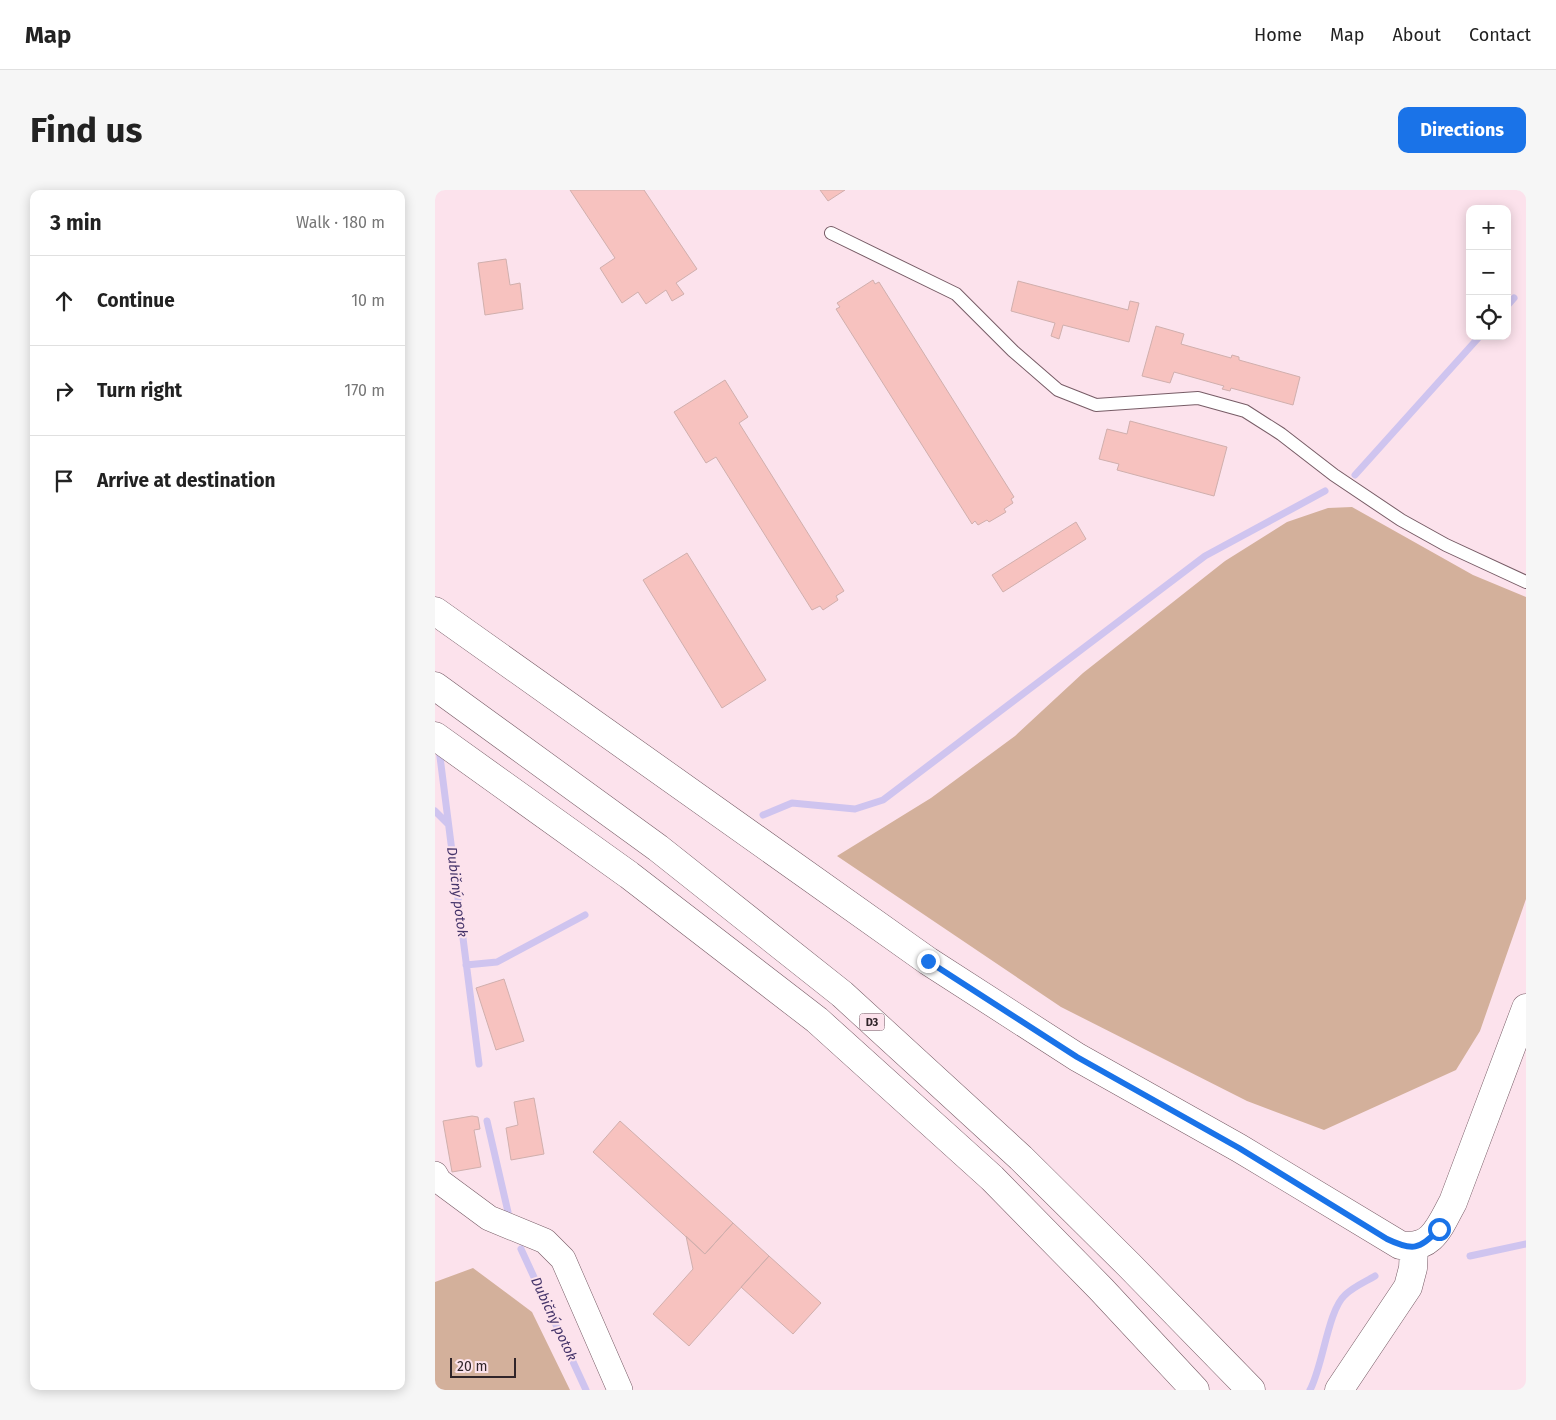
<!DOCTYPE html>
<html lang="en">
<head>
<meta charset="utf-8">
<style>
	:root { --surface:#fff; --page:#f6f6f6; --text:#222; --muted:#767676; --line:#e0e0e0; --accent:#1a73e8 }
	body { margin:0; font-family:"Fira Sans",sans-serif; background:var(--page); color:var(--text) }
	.controls { position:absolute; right:15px; top:15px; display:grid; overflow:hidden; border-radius:10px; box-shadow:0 2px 12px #0003 }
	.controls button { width:45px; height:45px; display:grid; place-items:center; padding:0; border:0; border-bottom:1px solid var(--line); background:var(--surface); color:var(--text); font:25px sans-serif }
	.scale { position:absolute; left:15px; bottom:12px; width:66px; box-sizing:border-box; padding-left:5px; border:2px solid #302429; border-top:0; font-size:14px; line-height:18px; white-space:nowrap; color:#302429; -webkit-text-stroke:4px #fce2ec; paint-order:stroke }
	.stop { position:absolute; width:15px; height:15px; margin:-11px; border:4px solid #1a73e8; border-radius:50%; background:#fff }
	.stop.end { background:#1a73e8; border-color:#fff; box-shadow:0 1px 5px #0008 }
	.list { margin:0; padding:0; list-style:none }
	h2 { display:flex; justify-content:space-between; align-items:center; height:65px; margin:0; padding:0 20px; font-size:21px }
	h2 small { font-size:16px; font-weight:400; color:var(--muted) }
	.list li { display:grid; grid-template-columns:32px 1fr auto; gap:15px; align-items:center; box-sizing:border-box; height:90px; padding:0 20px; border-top:1px solid var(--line) }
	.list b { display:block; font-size:19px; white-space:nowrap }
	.list em { font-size:16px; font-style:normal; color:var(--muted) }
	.icon { flex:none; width:28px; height:28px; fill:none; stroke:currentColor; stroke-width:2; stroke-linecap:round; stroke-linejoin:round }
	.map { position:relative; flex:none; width:1091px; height:1200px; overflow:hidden; border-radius:10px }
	header { display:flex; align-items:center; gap:30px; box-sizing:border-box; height:70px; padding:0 25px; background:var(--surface); border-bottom:1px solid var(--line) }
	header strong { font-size:24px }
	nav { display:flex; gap:28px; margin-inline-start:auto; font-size:18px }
	.intro { display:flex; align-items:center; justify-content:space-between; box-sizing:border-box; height:120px; padding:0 30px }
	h1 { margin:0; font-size:35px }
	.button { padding:12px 22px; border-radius:10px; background:var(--accent); color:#fff; font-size:18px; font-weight:700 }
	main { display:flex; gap:30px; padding:0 30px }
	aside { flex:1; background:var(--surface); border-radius:10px; box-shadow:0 2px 12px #0003 }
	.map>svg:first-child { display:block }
	.green { fill:#d3b09b }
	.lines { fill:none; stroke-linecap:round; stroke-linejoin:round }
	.stream { stroke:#cfc4ef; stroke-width:7 }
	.building { fill:#f7c2bf; stroke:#d0afad }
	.lane-casing { stroke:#775c66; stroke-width:14 }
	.street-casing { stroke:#775c66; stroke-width:26 }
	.secondary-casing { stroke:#775c66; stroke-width:29 }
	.highway-casing { stroke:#775c66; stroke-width:29 }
	.lane { stroke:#fff; stroke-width:12 }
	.street { stroke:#fff; stroke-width:25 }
	.secondary { stroke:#fff; stroke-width:28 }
	.highway { stroke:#fff; stroke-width:28 }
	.route { stroke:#1a73e8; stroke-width:6 }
	.labels { text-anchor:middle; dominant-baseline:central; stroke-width:4; stroke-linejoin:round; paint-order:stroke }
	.shield { fill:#fce2ec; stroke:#6d5d64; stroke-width:1 }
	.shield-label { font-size:11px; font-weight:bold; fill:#302429 }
	.water-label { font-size:14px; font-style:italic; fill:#443369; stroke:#fce2ec }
</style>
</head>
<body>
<header>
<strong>Map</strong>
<nav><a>Home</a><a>Map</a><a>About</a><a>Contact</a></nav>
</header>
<div class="intro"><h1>Find us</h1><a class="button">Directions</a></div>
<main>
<aside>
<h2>3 min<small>Walk · 180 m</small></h2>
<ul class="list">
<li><svg class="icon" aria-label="ahead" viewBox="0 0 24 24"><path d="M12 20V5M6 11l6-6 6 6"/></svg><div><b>Continue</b></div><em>10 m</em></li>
<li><svg class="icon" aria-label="right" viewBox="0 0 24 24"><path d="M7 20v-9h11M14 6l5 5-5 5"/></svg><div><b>Turn right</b></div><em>170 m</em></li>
<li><svg class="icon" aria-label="arrive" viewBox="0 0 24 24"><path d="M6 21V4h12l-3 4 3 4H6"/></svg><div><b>Arrive at destination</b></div></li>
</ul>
</aside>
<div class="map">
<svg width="1091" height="1200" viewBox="0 0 1091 1200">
	<rect width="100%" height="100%" fill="#fce2ec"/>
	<path class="green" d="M 917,317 L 1038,385 L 1091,407 L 1091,709 L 1045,841 L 1021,880 L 889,940 L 812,911 L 626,817 L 402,666 L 496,608 L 580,546 L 648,483 L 790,371 L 852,332 L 893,318 Z
		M 38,1078 L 97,1122 L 135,1200 L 0,1200 L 0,1092 Z"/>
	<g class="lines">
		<path class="stream" d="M 1072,116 L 1079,108
			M 920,285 L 1045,146
			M 4,559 L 44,874
			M 0,621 L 13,634
			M 328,625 L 357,613 L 420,619 L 448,610 L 770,366 L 890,301
			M 31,775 L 62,772 L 150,725
			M 52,931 L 73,1022
			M 86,1059 L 151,1200
			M 1035,1066 L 1091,1054
			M 875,1200 C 888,1176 893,1120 910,1105 C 918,1097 930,1092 940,1086"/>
	</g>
	<path class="building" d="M 135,0 L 209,0 L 262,79 L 241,93 L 249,104 L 237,111 L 231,100 L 211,114 L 203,102 L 187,113 L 165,78 L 180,68 Z
		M 385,0 L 410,0 L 393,11 Z
		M 71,69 L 75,95 L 85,93 L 88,119 L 50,125 L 43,73 Z
		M 438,90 L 440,94 L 444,92 L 579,307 L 576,309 L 578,313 L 569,319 L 571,322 L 554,332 L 552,330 L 543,335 L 540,331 L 537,334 L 401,119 L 405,117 L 402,113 Z
		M 583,91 L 693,120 L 695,111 L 704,113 L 694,152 L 628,135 L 624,149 L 616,146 L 620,133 L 576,121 Z
		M 721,136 L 749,144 L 746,154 L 796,168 L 797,165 L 804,167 L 804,170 L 865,187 L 858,215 L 796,198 L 795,201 L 787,199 L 789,196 L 739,182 L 735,193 L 707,186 Z
		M 290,190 L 313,227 L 304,233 L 409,401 L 401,406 L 403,410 L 388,420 L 385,416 L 377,420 L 281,267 L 271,273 L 239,222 Z
		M 695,231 L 792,257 L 779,306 L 682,280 L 684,274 L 664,269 L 672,239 L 692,244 Z
		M 641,332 L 651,349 L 568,402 L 557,385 Z
		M 252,363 L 331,490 L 287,518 L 208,390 Z
		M 69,789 L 89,851 L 61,860 L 41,798 Z
		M 99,908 L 109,964 L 76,970 L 71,938 L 83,935 L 79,912 Z
		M 37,926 L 43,927 L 45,939 L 39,940 L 46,977 L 17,982 L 8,931 Z
		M 185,931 L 298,1033 L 270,1064 L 158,962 Z
		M 298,1033 L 334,1066 L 254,1156 L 218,1124 L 258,1079 L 251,1046 L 270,1064 Z
		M 334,1066 L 386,1113 L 358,1144 L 306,1097 Z"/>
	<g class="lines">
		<defs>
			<path id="lane" d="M 396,43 L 521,104 L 578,161 L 623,200 L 661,215 L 763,208 L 810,221 L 846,244 L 899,285 L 966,330 L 1011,355 L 1091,392"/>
			<path id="street" d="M 0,984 L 4,991 L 54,1028 L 110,1051 L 128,1069 L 185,1200"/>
			<path id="secondary" d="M 0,421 L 493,771 L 642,867 L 804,958 L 965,1055 C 997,1061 1005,1036 1018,1012 L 1091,818
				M 904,1200 L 973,1097 L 978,1078 L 979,1058"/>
			<path id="highway" d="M 0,496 L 223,658 L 407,804 L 586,968 L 694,1075 L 816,1200
				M 0,546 L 194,685 L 382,830 L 557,988 L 666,1099 L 760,1200"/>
		</defs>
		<use href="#lane" class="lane-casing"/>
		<use href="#street" class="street-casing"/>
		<use href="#secondary" class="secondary-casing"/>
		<use href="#highway" class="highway-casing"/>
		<use href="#lane" class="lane"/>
		<use href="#street" class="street"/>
		<use href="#secondary" class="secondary"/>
		<use href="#highway" class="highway"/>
	</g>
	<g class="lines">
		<path class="route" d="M 493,771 L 642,867 L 804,958 L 952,1049 C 977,1061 985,1060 1004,1039"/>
	</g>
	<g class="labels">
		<rect class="shield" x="424.5" y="823.5" width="25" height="17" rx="4"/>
		<g class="shield-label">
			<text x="437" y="832">D3</text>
		</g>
		<g class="water-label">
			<text transform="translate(22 702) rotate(83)">Dubičný potok</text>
			<text transform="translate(119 1129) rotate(65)">Dubičný potok</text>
		</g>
	</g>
</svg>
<div class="controls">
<button>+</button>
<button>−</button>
<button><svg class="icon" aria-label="locate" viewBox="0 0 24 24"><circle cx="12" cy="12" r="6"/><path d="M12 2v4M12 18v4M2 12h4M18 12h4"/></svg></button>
</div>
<div class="scale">20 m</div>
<div class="stop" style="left:1004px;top:1039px"></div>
<div class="stop end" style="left:493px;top:771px"></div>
</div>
</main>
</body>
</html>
